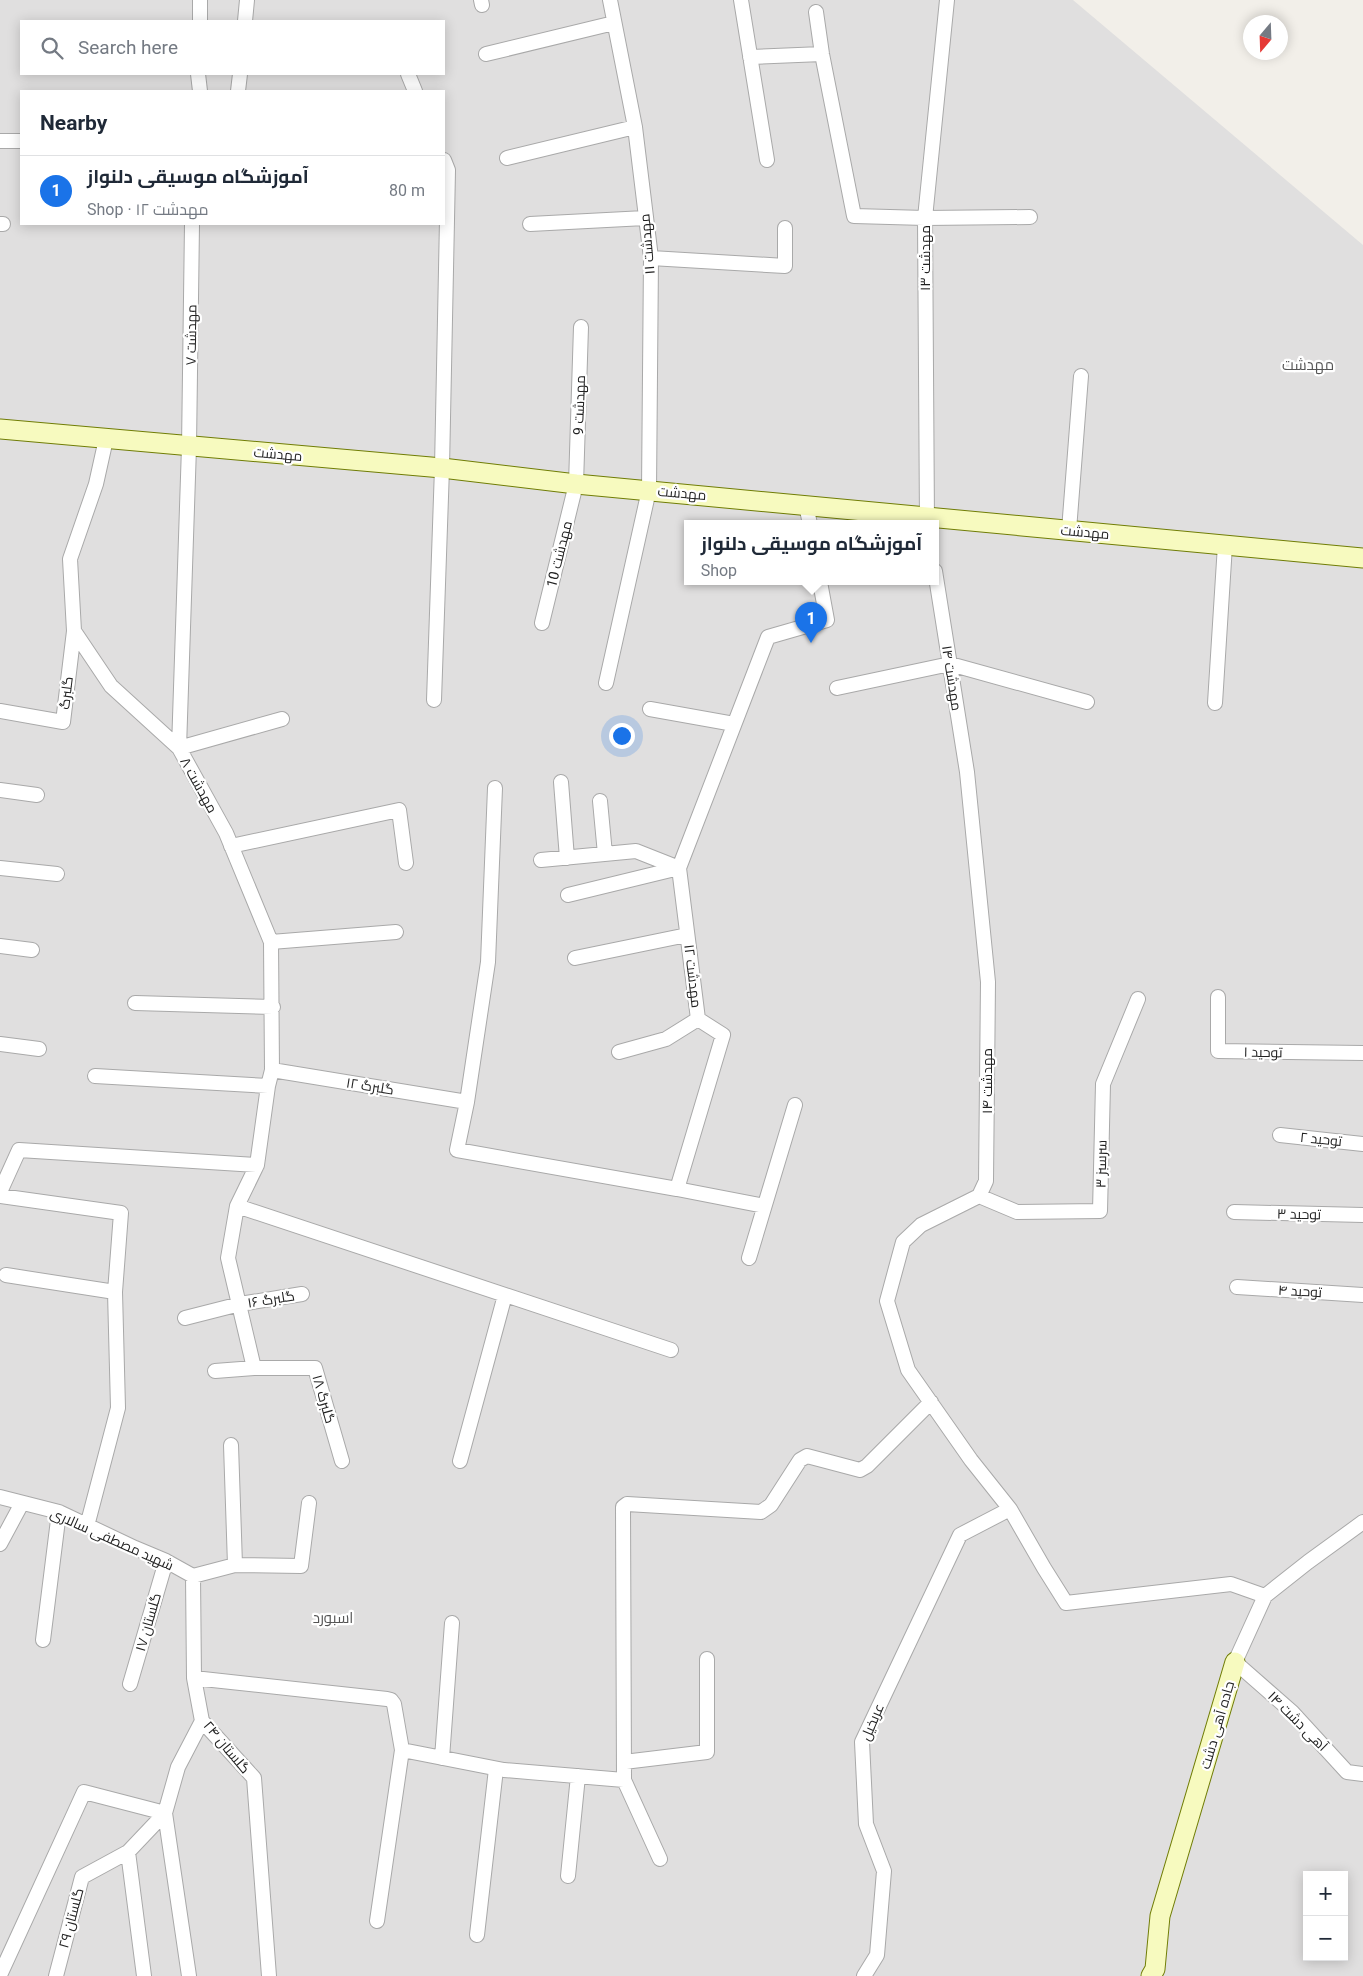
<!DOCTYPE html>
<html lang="en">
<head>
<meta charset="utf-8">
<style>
	:root { --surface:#fff; --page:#f6f6f7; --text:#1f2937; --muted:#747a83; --line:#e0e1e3; --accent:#1a73e8 }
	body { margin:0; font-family:Roboto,Cairo,sans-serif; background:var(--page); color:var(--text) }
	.controls { position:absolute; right:15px; bottom:15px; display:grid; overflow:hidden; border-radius:0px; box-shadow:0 2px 12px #0003 }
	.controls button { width:45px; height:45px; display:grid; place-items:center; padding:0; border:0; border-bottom:1px solid var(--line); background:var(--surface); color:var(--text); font:25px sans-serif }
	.compass { position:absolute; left:1243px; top:15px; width:45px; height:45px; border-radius:50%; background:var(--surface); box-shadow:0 2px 12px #0003; rotate:199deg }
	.you { position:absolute; left:621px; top:735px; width:18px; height:18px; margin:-12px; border:4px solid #fff; border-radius:50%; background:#1a73e8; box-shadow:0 0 0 8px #1a73e833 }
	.badge { display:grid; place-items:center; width:32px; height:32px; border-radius:50%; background:var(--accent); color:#fff; font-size:16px; font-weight:700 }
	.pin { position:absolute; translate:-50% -41px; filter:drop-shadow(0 1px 2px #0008) }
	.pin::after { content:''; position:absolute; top:26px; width:18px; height:15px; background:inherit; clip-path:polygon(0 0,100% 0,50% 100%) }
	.popup { position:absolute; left:684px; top:520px; width:255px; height:65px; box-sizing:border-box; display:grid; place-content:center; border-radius:0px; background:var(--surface); filter:drop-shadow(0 1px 4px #0005); font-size:16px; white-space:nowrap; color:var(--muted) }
	.popup b { font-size:19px; color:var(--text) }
	.popup::after { content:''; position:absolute; left:50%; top:100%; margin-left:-10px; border:10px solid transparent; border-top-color:var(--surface) }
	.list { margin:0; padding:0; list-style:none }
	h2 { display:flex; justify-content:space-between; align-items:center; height:65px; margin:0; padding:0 20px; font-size:21px }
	h2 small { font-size:16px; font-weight:400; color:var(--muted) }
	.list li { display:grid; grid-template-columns:32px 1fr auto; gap:15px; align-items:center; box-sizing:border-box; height:70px; padding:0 20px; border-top:1px solid var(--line) }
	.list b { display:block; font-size:19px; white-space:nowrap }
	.list p { margin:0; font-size:16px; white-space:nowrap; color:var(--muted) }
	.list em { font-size:16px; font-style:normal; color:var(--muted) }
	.icon { flex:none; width:28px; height:28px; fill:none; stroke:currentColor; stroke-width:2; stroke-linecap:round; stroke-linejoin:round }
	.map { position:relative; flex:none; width:1363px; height:1976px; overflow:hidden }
	.search { position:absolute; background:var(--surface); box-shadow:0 2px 12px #0003; left:20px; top:20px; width:425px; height:55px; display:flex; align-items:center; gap:12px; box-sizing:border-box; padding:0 18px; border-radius:0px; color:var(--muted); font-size:19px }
	.panel { position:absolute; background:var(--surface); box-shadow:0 2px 12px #0003; left:20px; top:90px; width:425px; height:135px; border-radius:0px }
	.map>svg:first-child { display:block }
	.residential { fill:#e0dfdf; fill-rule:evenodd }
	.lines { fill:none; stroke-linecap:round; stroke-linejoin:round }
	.street-casing { stroke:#a9a9a9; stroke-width:16 }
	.secondary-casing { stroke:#707d05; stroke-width:21 }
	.street { stroke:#fff; stroke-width:14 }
	.secondary { stroke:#f7fabf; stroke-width:19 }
	.labels { text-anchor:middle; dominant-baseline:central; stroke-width:4.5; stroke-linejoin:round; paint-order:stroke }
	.street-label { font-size:14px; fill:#222; stroke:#fff }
	.neighbourhood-label { font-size:15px; fill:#555; stroke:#fff }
</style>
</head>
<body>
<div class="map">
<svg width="1363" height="1976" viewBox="0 0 1363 1976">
	<rect width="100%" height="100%" fill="#f2efe9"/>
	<path class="residential" d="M 0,0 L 1073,0 L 1363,245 L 1363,1976 L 0,1976 ZM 21,21 L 444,21 L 444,74 L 21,74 ZM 21,91 L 444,91 L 444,224 L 21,224 ZM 687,524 L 935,524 L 935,582 L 687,582 ZM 1307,1875 L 1344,1875 L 1344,1957 L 1307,1957 Z"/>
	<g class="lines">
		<defs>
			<path id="street" d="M 481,0 L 482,5
				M 741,0 L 767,160
				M 816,12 L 822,54 L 854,216 L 925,218 L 1030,217
				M 200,21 L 200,0
				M 245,21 L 247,0
				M 486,54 L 614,23
				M 750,57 L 822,54
				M 198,74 L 200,91
				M 408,74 L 415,91
				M 238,91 L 240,74
				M 0,141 L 21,141
				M 507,158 L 635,127
				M 0,224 L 3,224
				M 192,224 L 189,447 L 179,748 L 282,719
				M 530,224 L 645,218
				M 651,258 L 785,266 L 785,228
				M 106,439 L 96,484 L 70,559 L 74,631 L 111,686 L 179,748 L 226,833 L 271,942 L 272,1070 L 268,1086 L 257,1165 L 237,1206 L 228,1258 L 254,1368
				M 806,505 L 810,524
				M 927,524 L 925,218 L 947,0
				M 1069,530 L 1081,376
				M 935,571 L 967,772 L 988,982 L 986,1181 L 979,1196 L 921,1225 L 903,1242 L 887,1301 L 908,1370 L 971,1460 L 1010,1509 L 1044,1568 L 1066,1603 L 1231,1584 L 1265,1596
				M 542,623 L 576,484 L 581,327
				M 606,683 L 649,490 L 651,258 L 635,127 L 610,0
				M 837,688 L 950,664 L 1087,702
				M 434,700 L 442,468 L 448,170 L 444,160
				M 1215,703 L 1225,545
				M 650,709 L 734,724
				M 0,711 L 63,722 L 74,631
				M 561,782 L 567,858
				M 495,788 L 488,962 L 467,1102 L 457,1150 L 677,1189 L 723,1035 L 698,1019 L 679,868 L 768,637 L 827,620 L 820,582
				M 0,790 L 37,795
				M 600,801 L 605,854
				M 231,846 L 399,810 L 406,863
				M 541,860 L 636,851 L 679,868
				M 0,868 L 57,874
				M 568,895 L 679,868
				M 271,942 L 396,932
				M 0,946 L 32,950
				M 575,958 L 687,935
				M 1218,997 L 1218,1051 L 1363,1053
				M 135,1003 L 273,1007
				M 0,1044 L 39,1049
				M 619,1052 L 666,1039 L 698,1019
				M 272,1070 L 467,1102
				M 95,1076 L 268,1086
				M 1280,1135 L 1363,1144
				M 677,1189 L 764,1206
				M 0,1192 L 19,1150 L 257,1165
				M 0,1196 L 121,1213 L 115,1292
				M 979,1196 L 1017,1212 L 1100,1211 L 1103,1084 L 1138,999
				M 237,1206 L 671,1350
				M 1234,1212 L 1363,1215
				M 749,1258 L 795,1105
				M 6,1275 L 115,1292 L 118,1408 L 87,1526
				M 1237,1287 L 1363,1295
				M 185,1318 L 240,1304 L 302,1294
				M 215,1371 L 254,1368 L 315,1368 L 342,1461
				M 231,1445 L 235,1565
				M 460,1461 L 505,1295
				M 0,1497 L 59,1512 L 135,1548 L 166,1561 L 193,1576
				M 1363,1522 L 1308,1562 L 1265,1596 L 1235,1662 L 1292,1712 L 1347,1772 L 1363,1774
				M 0,1544 L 22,1503
				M 193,1576 L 194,1678 L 202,1721 L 254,1778 L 269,1976
				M 193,1576 L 235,1565 L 301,1566 L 309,1503
				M 43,1640 L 59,1512
				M 194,1678 L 387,1699 L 391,1700 L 394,1704 L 402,1750 L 504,1770 L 624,1780 L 623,1507 L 627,1504 L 761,1512 L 771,1505 L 800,1460 L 807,1456 L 860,1470 L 867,1466 L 931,1402
				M 130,1684 L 166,1561
				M 442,1758 L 452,1623
				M 624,1762 L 707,1752 L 707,1659
				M 624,1780 L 660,1859
				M 128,1852 L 144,1976
				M 568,1876 L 578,1776
				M 377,1921 L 402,1750
				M 477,1935 L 496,1769
				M 0,1975 L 84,1792 L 165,1813 L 128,1852 L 82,1877 L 56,1976
				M 189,1976 L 165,1813 L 178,1767 L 202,1721
				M 864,1976 L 877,1955 L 884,1871 L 866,1824 L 862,1742 L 960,1535 L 1010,1509"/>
			<path id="secondary" d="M 0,429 L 442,468 L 576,484 L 1363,558
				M 1151,1976 L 1155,1969 L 1160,1916 L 1235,1662"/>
		</defs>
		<use href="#street" class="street-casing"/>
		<use href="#secondary" class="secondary-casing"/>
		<use href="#street" class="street"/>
		<use href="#secondary" class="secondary"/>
	</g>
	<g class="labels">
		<g class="street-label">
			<text transform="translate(647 244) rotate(-95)">مهدشت ۱۱</text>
			<text transform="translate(925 258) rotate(-90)">مهدشت ۱۳</text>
			<text transform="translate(191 335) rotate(-89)">مهدشت ۷</text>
			<text transform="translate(579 405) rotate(-88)">مهدشت 9</text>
			<text transform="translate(278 454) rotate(5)">مهدشت</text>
			<text transform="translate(682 493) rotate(5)">مهدشت</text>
			<text transform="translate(1085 532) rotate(5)">مهدشت</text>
			<text transform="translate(559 554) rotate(-76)">مهدشت 10</text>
			<text transform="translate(952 678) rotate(81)">مهدشت ۱۴</text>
			<text transform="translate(66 693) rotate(-83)">گلبرگ</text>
			<text transform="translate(199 785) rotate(61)">مهدشت ۸</text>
			<text transform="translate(693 976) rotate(83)">مهدشت ۱۲</text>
			<text transform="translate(1263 1052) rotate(1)">توحید ۱</text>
			<text transform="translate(987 1081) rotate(-90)">مهدشت ۱۴</text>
			<text transform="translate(370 1086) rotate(9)">گلبرگ ١٢</text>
			<text transform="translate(1321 1139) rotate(6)">توحید ۲</text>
			<text transform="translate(1101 1164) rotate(-89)">سرسبز ۳</text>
			<text transform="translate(1299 1214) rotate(1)">توحید ۳</text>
			<text transform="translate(1300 1291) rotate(3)">توحید ۴</text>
			<text transform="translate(271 1299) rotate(-9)">گلبرگ ۱۶</text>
			<text transform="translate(324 1399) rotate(74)">گلبرگ ۱۸</text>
			<text transform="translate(112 1539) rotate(24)">شهید مصطفی سالاری</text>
			<text transform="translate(148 1622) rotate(-74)">گلستان ۱۷</text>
			<text transform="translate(1298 1721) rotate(45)">آهی دشت ۱۴</text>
			<text transform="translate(872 1722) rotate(-67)">عربخیل</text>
			<text transform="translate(1217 1725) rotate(-74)">جاده آهی دشت</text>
			<text transform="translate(227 1747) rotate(50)">گلستان ۲۴</text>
			<text transform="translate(71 1918) rotate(-75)">گلستان ۲۹</text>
		</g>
		<g class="neighbourhood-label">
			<text x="1308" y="365">مهدشت</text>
			<text x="333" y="1618">اسبورد</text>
		</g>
	</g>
</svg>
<div class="controls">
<button>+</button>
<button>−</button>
</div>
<svg class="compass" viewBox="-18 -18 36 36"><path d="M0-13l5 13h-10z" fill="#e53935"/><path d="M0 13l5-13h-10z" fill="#747a83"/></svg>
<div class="you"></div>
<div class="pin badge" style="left:811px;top:643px">1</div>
<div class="popup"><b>آموزشگاه موسیقی دلنواز</b>Shop</div>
<div class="search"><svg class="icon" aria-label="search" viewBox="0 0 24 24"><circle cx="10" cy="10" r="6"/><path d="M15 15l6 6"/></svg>Search here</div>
<section class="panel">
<h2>Nearby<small></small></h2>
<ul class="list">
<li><span class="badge">1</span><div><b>آموزشگاه موسیقی دلنواز</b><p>Shop · مهدشت ۱۲</p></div><em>80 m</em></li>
</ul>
</section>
</div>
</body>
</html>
